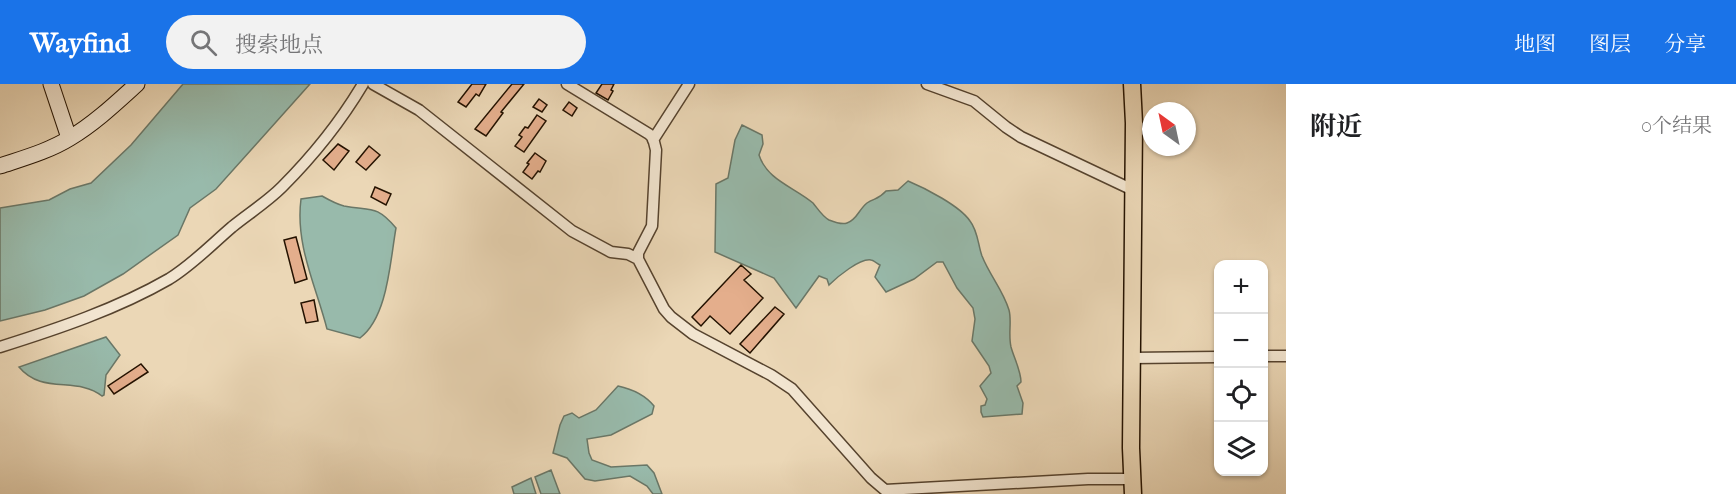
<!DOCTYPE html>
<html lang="zh">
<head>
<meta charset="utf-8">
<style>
	:root { --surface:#fff; --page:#f2f2f2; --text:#202124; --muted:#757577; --line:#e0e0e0; --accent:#1a73e8 }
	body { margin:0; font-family:"IM FELL French Canon","Noto Serif SC",serif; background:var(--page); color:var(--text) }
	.controls { position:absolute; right:18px; bottom:18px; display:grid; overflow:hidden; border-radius:12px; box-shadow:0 2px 4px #0004 }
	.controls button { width:54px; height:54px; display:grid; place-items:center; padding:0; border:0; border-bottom:2px solid var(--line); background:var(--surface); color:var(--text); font:30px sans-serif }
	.compass { position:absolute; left:1142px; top:18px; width:54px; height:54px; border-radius:50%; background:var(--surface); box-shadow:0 2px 4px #0004; rotate:327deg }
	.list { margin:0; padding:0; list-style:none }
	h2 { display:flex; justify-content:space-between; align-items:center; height:78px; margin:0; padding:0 24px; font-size:26px }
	h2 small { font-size:20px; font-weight:400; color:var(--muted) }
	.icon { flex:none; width:33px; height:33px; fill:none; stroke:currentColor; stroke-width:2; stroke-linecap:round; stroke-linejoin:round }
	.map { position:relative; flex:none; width:1286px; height:410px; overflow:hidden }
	header { display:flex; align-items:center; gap:36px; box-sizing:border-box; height:84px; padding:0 30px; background:var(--accent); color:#fff }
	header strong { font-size:28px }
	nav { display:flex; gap:33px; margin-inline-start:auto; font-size:21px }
	.search { width:420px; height:54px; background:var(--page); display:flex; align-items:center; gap:15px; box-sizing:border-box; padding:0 21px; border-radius:33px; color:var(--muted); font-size:22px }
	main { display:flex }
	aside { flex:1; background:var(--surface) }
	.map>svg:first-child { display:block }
	.water { fill:#98baab; stroke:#6a7767; stroke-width:1.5 }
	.building { fill:#e4ae8c; stroke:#241200; stroke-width:1.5 }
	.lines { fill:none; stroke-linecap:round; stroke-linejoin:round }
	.street-casing { stroke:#56432e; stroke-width:13 }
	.secondary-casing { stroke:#241200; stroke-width:17 }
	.primary-casing { stroke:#241200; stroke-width:19 }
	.street { stroke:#f2e5d0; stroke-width:10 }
	.secondary { stroke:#f2e5d0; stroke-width:15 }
	.primary { stroke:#ebd7b6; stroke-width:16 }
</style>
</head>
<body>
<header>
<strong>Wayfind</strong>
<div class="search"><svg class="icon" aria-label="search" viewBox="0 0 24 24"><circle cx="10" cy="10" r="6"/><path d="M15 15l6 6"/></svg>搜索地点</div>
<nav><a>地图</a><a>图层</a><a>分享</a></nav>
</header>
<main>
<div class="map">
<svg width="1286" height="410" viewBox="0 0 1286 410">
	<rect width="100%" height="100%" fill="#ebd7b6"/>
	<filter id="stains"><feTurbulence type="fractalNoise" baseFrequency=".00333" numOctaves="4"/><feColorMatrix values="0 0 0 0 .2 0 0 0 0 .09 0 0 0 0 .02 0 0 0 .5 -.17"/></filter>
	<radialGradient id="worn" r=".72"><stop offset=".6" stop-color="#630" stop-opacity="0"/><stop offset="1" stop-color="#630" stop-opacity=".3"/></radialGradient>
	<path class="water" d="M 183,0 L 310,0 L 216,105 L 190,124 L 178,151 L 123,190 L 84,212 L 45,226 L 0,237 L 0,124 L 49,116 L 70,105 L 91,99 L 131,61 Z
		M 742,41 L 762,51 L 763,60 L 759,71 C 767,96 794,103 813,119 C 818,125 822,132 829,136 C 834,138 842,141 847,139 C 857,136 859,125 867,119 C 874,114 878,116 886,107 L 898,106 L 908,97 C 925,104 960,122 970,137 C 978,147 978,161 982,172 C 990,192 1003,206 1009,226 C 1012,237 1008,250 1011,263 C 1014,274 1021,287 1021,298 L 1017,302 L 1023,319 L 1022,330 L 983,333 L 981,328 L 981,322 L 985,321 L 987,315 L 980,302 L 991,289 L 989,282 L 972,257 L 975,235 L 973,224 L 957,204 L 943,178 L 937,178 L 914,195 L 886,208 L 875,193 L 880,181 C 878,180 873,176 871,176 C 860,174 837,193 829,201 L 827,195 L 819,192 L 796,224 L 774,194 L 715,168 L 716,100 L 728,94 L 735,56 Z
		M 322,112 C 329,116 336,120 344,122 C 370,127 376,120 396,144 C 390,177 388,233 360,254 L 327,245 C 316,202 295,161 301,115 Z
		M 106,253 L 120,271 L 106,291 L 104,311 L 102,312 C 77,292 42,311 19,283 Z
		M 618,302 C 632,305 645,311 654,322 L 652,330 L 611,351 L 587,355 L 589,369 L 592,376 L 611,383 L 647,381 L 654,389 L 662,410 L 653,410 L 647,402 L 630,392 L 595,397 L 585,395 L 567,374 L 553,369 L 560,341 L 564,332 L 572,329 L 579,334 L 596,326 Z
		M 551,386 L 560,410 L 541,410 L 535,393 Z
		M 531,394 L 536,410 L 514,410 L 512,403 Z"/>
	<path class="building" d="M 472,0 L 486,0 L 479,12 L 476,10 L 466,23 L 458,18 Z
		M 512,0 L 524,0 L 501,28 L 503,29 L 486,52 L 475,45 Z
		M 602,0 L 614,0 L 611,6 L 613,7 L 608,16 L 596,9 Z
		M 539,15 L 547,21 L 542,28 L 533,23 Z
		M 569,18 L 577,24 L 572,32 L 563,26 Z
		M 537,31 L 546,37 L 524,68 L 515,62 L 522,53 L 519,51 L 525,43 L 528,44 Z
		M 338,60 L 349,67 L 334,86 L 323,76 Z
		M 369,62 L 380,71 L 366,86 L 356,78 Z
		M 535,69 L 546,77 L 540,88 L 538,87 L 532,95 L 523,88 L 529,80 L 527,79 Z
		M 375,103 L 391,110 L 386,121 L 371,113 Z
		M 296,153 L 307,195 L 295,199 L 284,156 Z
		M 741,181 L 751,190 L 744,196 L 763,214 L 730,250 L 710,232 L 701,242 L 692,233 Z
		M 314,216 L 318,237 L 306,239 L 301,219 Z
		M 775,223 L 784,230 L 750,269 L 740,260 Z
		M 141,280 L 148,288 L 114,310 L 108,302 Z"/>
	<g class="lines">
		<defs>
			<path id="street" d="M 373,0 L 419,26 L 572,147 L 611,168 L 628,170 L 638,175 L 664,225 L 671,233 L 693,250 L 771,291 L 792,305 L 871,394 L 885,406 L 1088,395 L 1132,395
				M 567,0 L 649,50 L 653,54 L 656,66 L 652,142 L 638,169 L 638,175
				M 927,0 L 974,17 L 1006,43 L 1021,53 L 1133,106
				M 653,56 L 689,0
				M 0,263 C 57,245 117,225 169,195 C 192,181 211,161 232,143 C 248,130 267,118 282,103 C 312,73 341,37 363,0
				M 1264,272 L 1286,272
				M 1132,274 L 1218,273"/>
			<path id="secondary" d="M 51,0 L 69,54
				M 0,82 C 24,74 49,67 70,54 C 95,39 116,19 137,0"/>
			<path id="primary" d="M 1132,0 L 1134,39 L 1131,364 L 1133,410"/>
		</defs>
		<use href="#street" class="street-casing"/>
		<use href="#secondary" class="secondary-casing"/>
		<use href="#primary" class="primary-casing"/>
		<use href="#street" class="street"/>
		<use href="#secondary" class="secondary"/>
		<use href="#primary" class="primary"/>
	</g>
	<rect width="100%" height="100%" filter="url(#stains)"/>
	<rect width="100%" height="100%" fill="url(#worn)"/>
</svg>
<div class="controls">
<button>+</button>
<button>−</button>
<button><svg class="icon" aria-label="locate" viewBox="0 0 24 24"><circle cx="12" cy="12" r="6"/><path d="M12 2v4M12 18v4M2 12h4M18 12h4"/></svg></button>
<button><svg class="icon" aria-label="layers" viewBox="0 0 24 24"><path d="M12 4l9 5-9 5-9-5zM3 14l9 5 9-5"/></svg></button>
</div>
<svg class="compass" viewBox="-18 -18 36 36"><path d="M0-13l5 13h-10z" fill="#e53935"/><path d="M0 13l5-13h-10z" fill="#757577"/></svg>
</div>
<aside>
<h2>附近<small>0个结果</small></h2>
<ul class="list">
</ul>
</aside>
</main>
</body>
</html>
